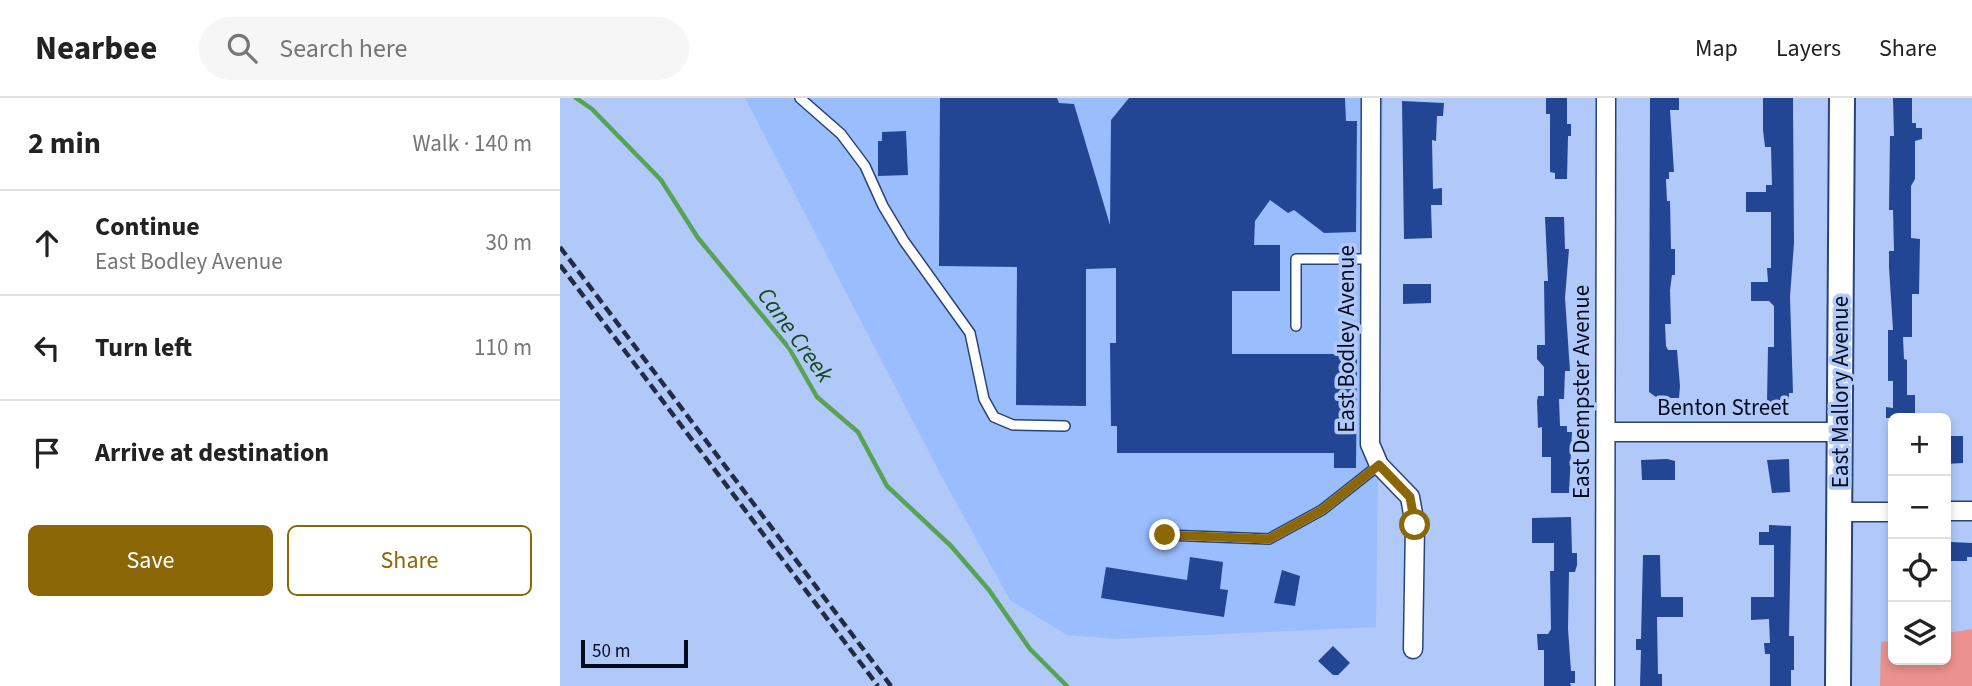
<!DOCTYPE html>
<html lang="en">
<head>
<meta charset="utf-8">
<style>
	:root { --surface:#fff; --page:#f6f6f6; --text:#222; --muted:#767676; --line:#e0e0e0; --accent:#8c6707 }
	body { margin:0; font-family:"Source Sans 3",sans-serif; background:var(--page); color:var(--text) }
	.controls { position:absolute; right:21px; bottom:21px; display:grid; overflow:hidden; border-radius:10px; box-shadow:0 4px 10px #0003 }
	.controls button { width:63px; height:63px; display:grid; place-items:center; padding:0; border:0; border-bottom:2px solid var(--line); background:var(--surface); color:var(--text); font:35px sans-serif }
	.scale { position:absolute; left:21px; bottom:18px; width:107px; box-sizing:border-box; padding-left:7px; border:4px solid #030b1f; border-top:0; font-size:19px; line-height:24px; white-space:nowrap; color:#030b1f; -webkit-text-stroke:5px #b0c9f9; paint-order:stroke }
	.stop { position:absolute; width:21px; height:21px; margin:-16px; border:5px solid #8c6707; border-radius:50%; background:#fff }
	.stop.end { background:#8c6707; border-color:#fff; box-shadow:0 2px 7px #0008 }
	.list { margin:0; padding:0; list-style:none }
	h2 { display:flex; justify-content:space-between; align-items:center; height:91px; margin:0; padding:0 28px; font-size:30px }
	h2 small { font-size:23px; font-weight:400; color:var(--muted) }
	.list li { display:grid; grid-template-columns:46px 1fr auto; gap:21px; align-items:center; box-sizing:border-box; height:105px; padding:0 28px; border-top:2px solid var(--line) }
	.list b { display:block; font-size:26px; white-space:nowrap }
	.list p { margin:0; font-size:23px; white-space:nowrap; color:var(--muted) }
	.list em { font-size:23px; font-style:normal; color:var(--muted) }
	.actions { display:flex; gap:14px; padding:21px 28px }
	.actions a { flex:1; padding:16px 0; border:2px solid var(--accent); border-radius:10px; text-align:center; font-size:24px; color:var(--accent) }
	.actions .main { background:var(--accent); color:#fff }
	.icon { flex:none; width:38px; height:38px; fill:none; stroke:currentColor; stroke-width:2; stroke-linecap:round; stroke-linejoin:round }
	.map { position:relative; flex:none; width:1412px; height:588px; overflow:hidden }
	header { display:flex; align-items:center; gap:42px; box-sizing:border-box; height:98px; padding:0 35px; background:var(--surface); border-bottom:2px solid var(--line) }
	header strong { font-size:33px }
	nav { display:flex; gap:38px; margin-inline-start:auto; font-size:24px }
	.search { width:490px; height:63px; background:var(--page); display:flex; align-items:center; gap:18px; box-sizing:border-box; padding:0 24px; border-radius:38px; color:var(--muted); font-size:26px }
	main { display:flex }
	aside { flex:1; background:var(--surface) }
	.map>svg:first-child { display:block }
	.built { fill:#9abdfe }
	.green { fill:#ec928e }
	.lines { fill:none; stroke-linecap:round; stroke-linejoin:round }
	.stream { stroke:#58a255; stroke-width:4.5 }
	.building { fill:#224694 }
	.service-casing { stroke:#2a4375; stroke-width:12 }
	.minor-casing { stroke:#2a4375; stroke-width:21 }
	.secondary-casing { stroke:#2a4375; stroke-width:28 }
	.service { stroke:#fff; stroke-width:9 }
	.minor { stroke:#fff; stroke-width:18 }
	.secondary { stroke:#fff; stroke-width:24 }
	.rail { stroke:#222d45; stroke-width:4.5; stroke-dasharray:10 5; stroke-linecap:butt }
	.route { stroke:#8c6707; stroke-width:9 }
	.labels { text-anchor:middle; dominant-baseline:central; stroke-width:7; stroke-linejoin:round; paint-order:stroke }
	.street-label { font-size:23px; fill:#030b1f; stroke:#b0c9f9 }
	.water-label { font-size:24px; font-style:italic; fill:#154915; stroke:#b0c9f9 }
</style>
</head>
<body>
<header>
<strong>Nearbee</strong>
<div class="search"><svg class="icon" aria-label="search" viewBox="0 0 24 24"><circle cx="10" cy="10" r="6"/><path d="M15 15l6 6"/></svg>Search here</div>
<nav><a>Map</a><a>Layers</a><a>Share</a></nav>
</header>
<main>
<aside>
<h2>2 min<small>Walk · 140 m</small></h2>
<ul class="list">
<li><svg class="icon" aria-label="ahead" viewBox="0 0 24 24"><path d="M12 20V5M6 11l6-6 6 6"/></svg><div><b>Continue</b><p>East Bodley Avenue</p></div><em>30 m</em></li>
<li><svg class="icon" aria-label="left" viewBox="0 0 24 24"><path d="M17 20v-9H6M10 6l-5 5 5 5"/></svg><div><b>Turn left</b></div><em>110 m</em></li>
<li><svg class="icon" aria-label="arrive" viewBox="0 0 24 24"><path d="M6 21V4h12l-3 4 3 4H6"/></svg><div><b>Arrive at destination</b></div></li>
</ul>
<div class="actions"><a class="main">Save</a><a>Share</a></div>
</aside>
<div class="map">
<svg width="1412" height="588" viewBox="0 0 1412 588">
	<rect width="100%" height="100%" fill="#b0c9f9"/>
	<path class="built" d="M 185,0 L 823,0 L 816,529 L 556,541 L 507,537 L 450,502 L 382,379 Z"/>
	<path class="green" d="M 1412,531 L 1412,588 L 1320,588 L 1321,544 L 1333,543 L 1333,562 L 1386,562 L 1386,535 Z"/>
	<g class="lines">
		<path class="stream" d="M 16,0 L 32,11 L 101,82 L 138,140 L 229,250 L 257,299 L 298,334 L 327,388 L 391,448 L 429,492 L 470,551 L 507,588"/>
	</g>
	<path class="building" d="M 380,0 L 497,0 L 499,5 L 514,6 L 550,127 L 551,22 L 569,0 L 785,0 L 786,23 L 797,23 L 796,134 L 764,135 L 734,112 L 728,115 L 710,102 L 695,123 L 694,147 L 720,147 L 720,193 L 672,193 L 672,256 L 797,256 L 796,370 L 774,370 L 774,355 L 557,355 L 557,328 L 551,328 L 550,245 L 556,245 L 556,170 L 526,171 L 526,308 L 456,307 L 457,169 L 379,168 Z
		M 986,0 L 1007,0 L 1007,26 L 1011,26 L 1011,38 L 1008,38 L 1007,81 L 995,81 L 995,75 L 990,74 L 990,16 L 986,16 Z
		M 1090,0 L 1119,0 L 1119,12 L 1110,12 L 1114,74 L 1109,74 L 1109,81 L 1106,81 L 1107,103 L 1110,103 L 1111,151 L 1115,151 L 1115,177 L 1112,177 L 1110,192 L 1111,226 L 1105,226 L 1106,248 L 1108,252 L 1117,252 L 1120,288 L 1119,300 L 1110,300 L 1110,306 L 1096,306 L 1096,299 L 1089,294 Z
		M 1203,0 L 1233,0 L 1234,145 L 1230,199 L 1233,295 L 1229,295 L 1229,304 L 1207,304 L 1208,249 L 1214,249 L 1214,208 L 1209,203 L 1191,203 L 1191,184 L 1208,184 L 1207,170 L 1211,170 L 1211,114 L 1186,114 L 1186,94 L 1206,94 L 1206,87 L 1212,87 L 1211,49 L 1205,49 L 1203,32 Z
		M 1333,0 L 1352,0 L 1352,25 L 1356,25 L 1356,30 L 1362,30 L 1362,41 L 1355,43 L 1355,81 L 1351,88 L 1351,140 L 1360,141 L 1359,196 L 1352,196 L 1352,239 L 1343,239 L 1344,261 L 1347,262 L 1347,297 L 1355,297 L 1355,320 L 1326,320 L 1326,309 L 1333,310 L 1333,283 L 1328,283 L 1328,232 L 1333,232 L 1329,169 L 1329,153 L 1334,153 L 1333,112 L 1329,112 L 1330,38 L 1334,38 Z
		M 842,3 L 884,5 L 883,18 L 877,18 L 876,43 L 872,42 L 873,91 L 882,90 L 882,107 L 871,107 L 872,140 L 844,141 Z
		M 346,33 L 348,77 L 318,78 L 318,43 L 322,43 L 322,34 Z
		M 985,119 L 1004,119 L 1005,151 L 1009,151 L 1005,200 L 1010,273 L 1005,273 L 1004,301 L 999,301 L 1000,328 L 1007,328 L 1007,334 L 1012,334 L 1009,395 L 991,395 L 991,359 L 982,359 L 982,329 L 978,330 L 977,303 L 978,298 L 984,298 L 984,269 L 977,261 L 977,247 L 985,247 L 984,183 L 988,183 Z
		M 843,186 L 871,186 L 871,205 L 843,206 Z
		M 1386,338 L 1403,338 L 1403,365 L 1386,366 Z
		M 1107,361 L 1115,363 L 1115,382 L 1082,382 L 1081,362 Z
		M 1229,361 L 1230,394 L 1212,395 L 1207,362 Z
		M 1011,419 L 1012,455 L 1017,455 L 1017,467 L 1015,474 L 1009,474 L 1008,531 L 1011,573 L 1015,573 L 1015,585 L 1010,585 L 1011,588 L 984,588 L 984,552 L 978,552 L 977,536 L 988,536 L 991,531 L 990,473 L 994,473 L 994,445 L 972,445 L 972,420 Z
		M 1209,427 L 1231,428 L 1229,538 L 1234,538 L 1234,572 L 1231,572 L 1231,588 L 1210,588 L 1210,556 L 1205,556 L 1204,545 L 1210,545 L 1209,521 L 1191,522 L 1191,499 L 1214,499 L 1214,447 L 1199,447 L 1199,434 L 1209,434 Z
		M 1391,444 L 1412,445 L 1412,459 L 1407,459 L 1407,463 L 1386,463 L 1386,446 Z
		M 1083,457 L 1100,457 L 1101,499 L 1123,499 L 1123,519 L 1097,519 L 1098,576 L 1102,576 L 1102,588 L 1080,588 L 1081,552 L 1076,552 L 1076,541 L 1081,541 Z
		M 630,459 L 663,464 L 660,491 L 668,492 L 664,519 L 541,500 L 546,469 L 627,482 Z
		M 722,472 L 740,478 L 735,508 L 714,505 Z
		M 773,548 L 790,565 L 778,577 L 773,577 L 758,563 Z"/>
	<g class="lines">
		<defs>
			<path id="service" d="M 240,0 L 281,36 L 305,68 L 323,108 L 344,143 L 410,235 L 424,301 L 434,319 L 453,327 L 505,328
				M 736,228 L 736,161 L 810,161
				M 605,437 L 709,441 L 762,412 L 819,367"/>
			<path id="minor" d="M 811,0 L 810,346 L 819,367 L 850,399 L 855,427 L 853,551
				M 1046,334 L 1280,334
				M 1386,413 L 1412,413
				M 1279,414 L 1333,414
				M 1045,588 L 1046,0"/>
			<path id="secondary" d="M 1278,588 L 1282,0"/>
		</defs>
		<use href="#service" class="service-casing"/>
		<use href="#minor" class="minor-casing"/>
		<use href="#secondary" class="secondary-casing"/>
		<use href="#service" class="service"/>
		<use href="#minor" class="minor"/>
		<use href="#secondary" class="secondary"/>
		<path class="rail" d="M 0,149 L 331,588
			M 0,167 L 318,588"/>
	</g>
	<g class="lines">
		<path class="route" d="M 605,437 L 709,441 L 762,412 L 819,367 L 850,399 L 855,427"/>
	</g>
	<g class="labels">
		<g class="street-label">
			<text transform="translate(786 241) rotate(-90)">East Bodley Avenue</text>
			<text transform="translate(1021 294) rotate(-90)">East Dempster Avenue</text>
			<text transform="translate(1280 294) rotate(-90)">East Mallory Avenue</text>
			<text x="1163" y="309">Benton Street</text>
		</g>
		<g class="water-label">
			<text transform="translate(235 237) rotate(54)">Cane Creek</text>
		</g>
	</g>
</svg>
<div class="controls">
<button>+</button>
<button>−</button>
<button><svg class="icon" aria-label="locate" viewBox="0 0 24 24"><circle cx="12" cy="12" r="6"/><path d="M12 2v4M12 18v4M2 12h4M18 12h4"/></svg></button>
<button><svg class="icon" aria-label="layers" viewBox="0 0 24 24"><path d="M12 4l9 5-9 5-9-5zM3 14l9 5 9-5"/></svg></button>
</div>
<div class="scale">50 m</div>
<div class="stop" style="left:855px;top:427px"></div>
<div class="stop end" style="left:605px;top:437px"></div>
</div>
</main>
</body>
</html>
